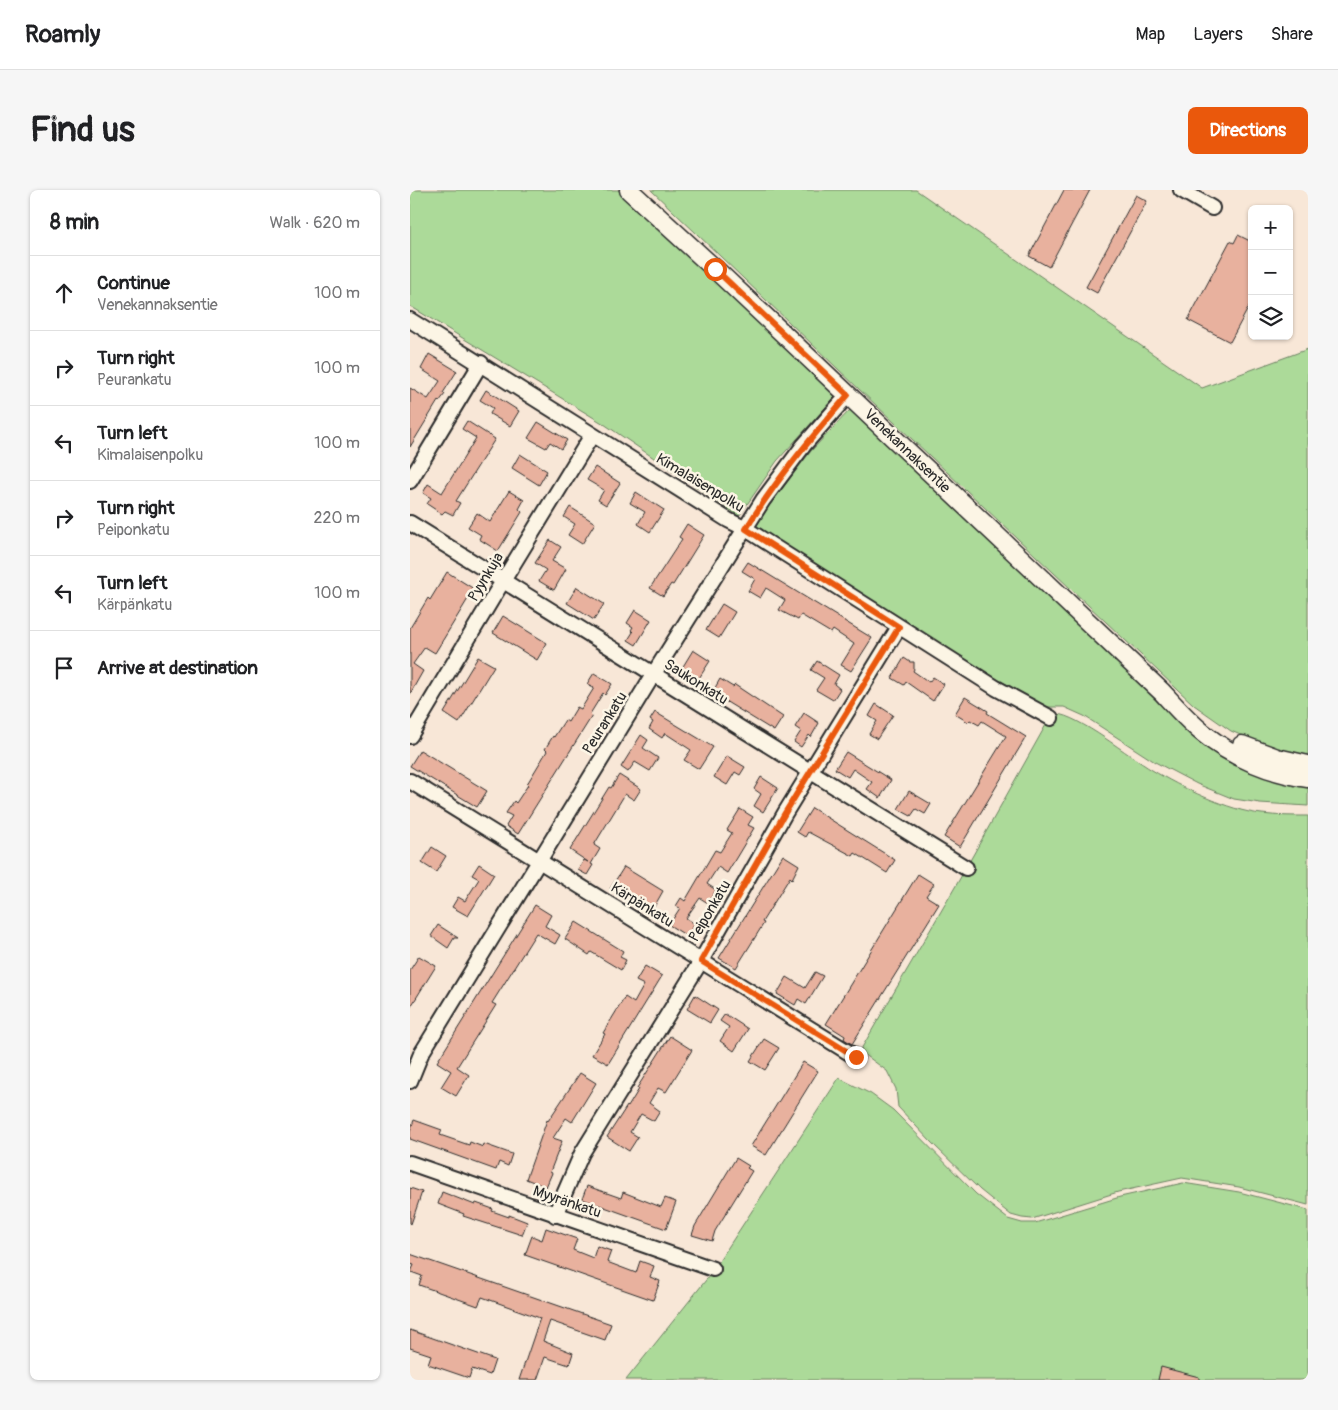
<!DOCTYPE html>
<html lang="en">
<head>
<meta charset="utf-8">
<style>
	:root { --surface:#fff; --page:#f6f6f6; --text:#202124; --muted:#757577; --line:#e0e0e0; --accent:#ea580c }
	body { margin:0; font-family:Pangolin,sans-serif; background:var(--page); color:var(--text) }
	.controls { position:absolute; right:15px; top:15px; display:grid; overflow:hidden; border-radius:8px; box-shadow:0 1px 4px #0004 }
	.controls button { width:45px; height:45px; display:grid; place-items:center; padding:0; border:0; border-bottom:1px solid var(--line); background:var(--surface); color:var(--text); font:25px sans-serif }
	.stop { position:absolute; width:15px; height:15px; margin:-11px; border:4px solid #ea580c; border-radius:50%; background:#fff }
	.stop.end { background:#ea580c; border-color:#fff; box-shadow:0 1px 5px #0008 }
	.list { margin:0; padding:0; list-style:none }
	h2 { display:flex; justify-content:space-between; align-items:center; height:65px; margin:0; padding:0 20px; font-size:21px }
	h2 small { font-size:16px; font-weight:400; color:var(--muted) }
	.list li { display:grid; grid-template-columns:32px 1fr auto; gap:15px; align-items:center; box-sizing:border-box; height:75px; padding:0 20px; border-top:1px solid var(--line) }
	.list b { display:block; font-size:19px; white-space:nowrap }
	.list p { margin:0; font-size:16px; white-space:nowrap; color:var(--muted) }
	.list em { font-size:16px; font-style:normal; color:var(--muted) }
	.icon { flex:none; width:28px; height:28px; fill:none; stroke:currentColor; stroke-width:2; stroke-linecap:round; stroke-linejoin:round }
	.map { position:relative; flex:none; width:898px; height:1190px; overflow:hidden; border-radius:8px }
	header { display:flex; align-items:center; gap:30px; box-sizing:border-box; height:70px; padding:0 25px; background:var(--surface); border-bottom:1px solid var(--line) }
	header strong { font-size:24px }
	nav { display:flex; gap:28px; margin-inline-start:auto; font-size:18px }
	.intro { display:flex; align-items:center; justify-content:space-between; box-sizing:border-box; height:120px; padding:0 30px }
	h1 { margin:0; font-size:35px }
	.button { padding:12px 22px; border-radius:8px; background:var(--accent); color:#fff; font-size:18px; font-weight:700 }
	main { display:flex; gap:30px; padding:0 30px }
	aside { flex:1; background:var(--surface); border-radius:8px; box-shadow:0 1px 4px #0004 }
	.map>svg:first-child { display:block }
	.green { fill:#acda99; stroke:#6c8262 }
	.building { fill:#e8b19e; stroke:#2b2b2b }
	.lines { fill:none; stroke-linecap:round; stroke-linejoin:round }
	.minor-casing { stroke:#2b2b2b; stroke-width:18 }
	.tertiary-casing { stroke:#2b2b2b; stroke-width:21 }
	.minor { stroke:#fcf5e5; stroke-width:14 }
	.tertiary { stroke:#fcf5e5; stroke-width:18 }
	.route { stroke:#ea580c; stroke-width:6 }
	.labels { text-anchor:middle; dominant-baseline:central; stroke-width:5; stroke-linejoin:round; paint-order:stroke }
	.street-label { font-size:15px; fill:#2b2b2b; stroke:#fcf5e5 }
</style>
</head>
<body>
<header>
<strong>Roamly</strong>
<nav><a>Map</a><a>Layers</a><a>Share</a></nav>
</header>
<div class="intro"><h1>Find us</h1><a class="button">Directions</a></div>
<main>
<aside>
<h2>8 min<small>Walk · 620 m</small></h2>
<ul class="list">
<li><svg class="icon" aria-label="ahead" viewBox="0 0 24 24"><path d="M12 20V5M6 11l6-6 6 6"/></svg><div><b>Continue</b><p>Venekannaksentie</p></div><em>100 m</em></li>
<li><svg class="icon" aria-label="right" viewBox="0 0 24 24"><path d="M7 20v-9h11M14 6l5 5-5 5"/></svg><div><b>Turn right</b><p>Peurankatu</p></div><em>100 m</em></li>
<li><svg class="icon" aria-label="left" viewBox="0 0 24 24"><path d="M17 20v-9H6M10 6l-5 5 5 5"/></svg><div><b>Turn left</b><p>Kimalaisenpolku</p></div><em>100 m</em></li>
<li><svg class="icon" aria-label="right" viewBox="0 0 24 24"><path d="M7 20v-9h11M14 6l5 5-5 5"/></svg><div><b>Turn right</b><p>Peiponkatu</p></div><em>220 m</em></li>
<li><svg class="icon" aria-label="left" viewBox="0 0 24 24"><path d="M17 20v-9H6M10 6l-5 5 5 5"/></svg><div><b>Turn left</b><p>Kärpänkatu</p></div><em>100 m</em></li>
<li><svg class="icon" aria-label="arrive" viewBox="0 0 24 24"><path d="M6 21V4h12l-3 4 3 4H6"/></svg><div><b>Arrive at destination</b></div></li>
</ul>
</aside>
<div class="map">
<svg width="898" height="1190" viewBox="0 0 898 1190">
	<rect width="100%" height="100%" fill="#f8e7d7"/>
	<filter id="ink" filterUnits="userSpaceOnUse"><feTurbulence type="fractalNoise" baseFrequency=".02" numOctaves="2"/><feDisplacementMap in="SourceGraphic" scale="10" xChannelSelector="R" yChannelSelector="G"/><feConvolveMatrix kernelMatrix="1 2 1 2 8 2 1 2 1" color-interpolation-filters="sRGB"/></filter>
	<g filter="url(#ink)">
		<path class="green" d="M 0,0 L 208,0 L 321,105 L 425,207 L 367,271 L 329,326 L 194,234 L 0,116 Z
			M 241,0 L 506,0 L 792,198 L 898,159 L 898,568 L 852,554 L 821,541 L 784,515 L 450,200 Z
			M 440,220 L 768,530 L 898,595 L 898,616 L 850,613 L 824,609 L 787,594 L 745,572 L 674,526 L 654,517 L 637,517 L 591,491 L 499,434 L 346,336 L 361,313 L 401,261 Z
			M 646,524 C 668,525 720,567 742,580 C 770,597 819,621 852,624 C 867,626 883,626 898,626 L 898,1015 L 829,997 L 772,988 L 708,1002 L 622,1029 L 612,1028 L 601,1025 L 570,1000 L 521,952 L 488,917 L 486,899 L 477,881 L 450,861 L 548,692 L 637,533 Z
			M 429,888 L 461,904 L 483,920 L 566,1004 L 598,1029 L 612,1033 L 625,1033 L 710,1007 L 773,993 L 829,1002 L 898,1020 L 898,1190 L 216,1190 L 300,1085 Z"/>
		<path class="building" d="M 654,0 L 680,0 L 639,77 L 619,66 Z
			M 726,5 L 737,11 L 687,103 L 676,97 Z
			M 828,45 L 842,52 L 842,111 L 820,152 L 778,130 L 820,51 L 824,53 Z
			M 19,164 L 47,181 L 33,203 L 35,204 L 29,212 L 28,211 L 0,257 L 0,198 L 18,209 L 30,191 L 11,179 Z
			M 76,200 L 109,221 L 100,236 L 80,224 L 83,218 L 70,210 Z
			M 57,231 L 85,249 L 46,311 L 50,313 L 43,325 L 35,321 L 32,324 L 17,314 L 21,308 L 13,303 L 18,294 L 32,303 L 66,248 L 52,239 Z
			M 128,232 L 157,250 L 151,259 L 140,252 L 136,258 L 118,248 Z
			M 110,264 L 137,281 L 129,295 L 102,278 Z
			M 185,277 L 210,293 L 196,315 L 188,310 L 194,300 L 177,290 Z
			M 99,301 L 114,310 L 109,319 L 112,322 L 88,361 L 69,349 L 71,345 L 58,337 L 67,323 L 80,332 Z
			M 226,302 L 254,320 L 240,342 L 228,334 L 235,322 L 220,313 Z
			M 160,317 L 185,333 L 172,354 L 158,345 L 165,334 L 154,327 Z
			M 277,334 L 294,345 L 263,395 L 261,394 L 253,406 L 240,398 L 272,349 L 269,347 Z
			M 140,350 L 151,357 L 142,371 L 156,379 L 144,400 L 129,391 L 136,380 L 125,373 Z
			M 338,372 L 462,448 L 441,481 L 431,475 L 444,454 L 423,440 L 421,443 L 391,425 L 388,430 L 369,420 L 375,410 L 356,398 L 350,408 L 338,401 L 345,389 L 332,381 Z
			M 37,382 L 64,399 L 25,463 L 15,457 L 3,474 L 13,481 L 0,504 L 0,438 L 18,408 L 20,410 Z
			M 167,397 L 194,414 L 184,430 L 157,413 Z
			M 312,414 L 325,422 L 309,448 L 296,440 Z
			M 225,420 L 241,430 L 226,455 L 218,450 L 223,442 L 221,440 L 223,437 L 217,433 Z
			M 93,426 L 137,453 L 127,470 L 83,443 Z
			M 283,460 L 300,471 L 286,493 L 269,483 Z
			M 68,467 L 84,476 L 49,533 L 34,523 Z
			M 494,468 L 500,472 L 504,472 L 504,479 L 503,481 L 519,492 L 523,487 L 534,494 L 523,511 L 496,492 L 494,495 L 482,488 Z
			M 407,471 L 429,485 L 424,494 L 430,499 L 423,510 L 406,500 L 414,488 L 401,480 Z
			M 184,483 L 202,494 L 195,505 L 193,503 L 180,524 L 182,526 L 108,644 L 96,636 L 102,626 L 96,623 L 104,611 L 106,613 L 118,595 L 117,594 L 137,561 L 135,559 L 143,546 L 144,547 L 155,530 L 158,532 L 167,517 L 171,519 L 184,498 L 177,494 Z
			M 310,489 L 323,497 L 325,495 L 373,527 L 364,541 L 302,503 Z
			M 555,507 L 578,521 L 577,523 L 616,547 L 550,657 L 534,647 L 596,546 L 572,531 L 569,535 L 560,530 L 558,532 L 545,524 Z
			M 466,514 L 483,525 L 467,549 L 459,544 L 467,531 L 459,526 Z
			M 245,522 L 303,557 L 289,579 L 274,570 L 281,560 L 255,543 L 252,548 L 239,539 L 243,532 L 240,530 Z
			M 394,523 L 409,533 L 401,547 L 399,545 L 391,557 L 384,552 L 391,541 L 385,537 Z
			M 231,545 L 238,550 L 233,558 L 248,568 L 240,581 L 225,572 L 218,582 L 211,577 Z
			M 10,560 L 77,601 L 67,617 L 0,576 Z
			M 436,562 L 481,590 L 470,608 L 457,599 L 462,592 L 443,579 L 438,587 L 425,579 Z
			M 317,566 L 335,577 L 330,585 L 325,582 L 317,595 L 304,587 Z
			M 209,585 L 231,599 L 224,610 L 215,604 L 184,655 L 190,659 L 181,674 L 183,675 L 177,685 L 168,680 L 174,670 L 178,672 L 160,660 L 199,597 L 201,598 Z
			M 351,587 L 368,598 L 353,622 L 344,616 L 351,604 L 344,599 Z
			M 499,601 L 521,614 L 515,624 L 506,619 L 501,626 L 488,619 Z
			M 402,618 L 485,670 L 477,683 L 445,663 L 443,666 L 398,642 L 395,647 L 387,642 Z
			M 330,619 L 343,627 L 338,635 L 344,638 L 317,683 L 308,677 L 297,694 L 306,700 L 298,713 L 290,708 L 276,728 L 285,734 L 277,746 L 259,735 L 270,718 L 266,716 L 271,708 L 275,711 L 305,660 L 310,662 L 322,643 L 317,640 Z
			M 22,657 L 36,666 L 26,682 L 12,673 Z
			M 373,665 L 389,675 L 382,689 L 380,687 L 352,732 L 354,733 L 326,778 L 309,768 Z
			M 69,674 L 84,684 L 58,726 L 42,717 L 48,707 L 55,711 L 69,689 L 62,685 Z
			M 214,677 L 253,701 L 240,724 L 200,699 Z
			M 508,684 L 524,694 L 516,706 L 529,714 L 442,854 L 434,849 L 435,846 L 416,834 Z
			M 125,715 L 141,725 L 135,736 L 150,745 L 145,754 L 126,743 L 82,813 L 86,815 L 47,877 L 59,885 L 46,906 L 31,897 L 41,881 L 27,872 Z
			M 166,732 L 213,761 L 210,767 L 216,770 L 211,780 L 181,762 L 179,765 L 155,749 Z
			M 28,735 L 48,748 L 44,748 L 38,758 L 21,746 Z
			M 9,766 L 26,776 L 0,818 L 0,780 Z
			M 235,776 L 252,786 L 198,874 L 182,865 L 195,844 L 193,843 L 215,807 L 224,813 L 234,795 L 226,791 Z
			M 405,782 L 413,786 L 396,814 L 388,809 L 385,815 L 367,804 L 377,787 L 395,798 Z
			M 285,805 L 308,820 L 300,833 L 277,819 Z
			M 315,824 L 338,839 L 324,861 L 310,851 L 319,837 L 310,831 Z
			M 260,846 L 282,860 L 256,902 L 248,898 L 239,913 L 250,921 L 244,931 L 231,924 L 220,942 L 228,947 L 219,961 L 197,947 L 217,916 L 218,917 L 229,899 L 227,898 Z
			M 354,849 L 369,858 L 355,880 L 340,871 Z
			M 393,872 L 408,881 L 356,965 L 341,956 Z
			M 170,883 L 186,893 L 162,932 L 156,928 L 143,948 L 152,951 L 140,982 L 142,983 L 136,997 L 116,989 L 137,930 L 138,931 Z
			M 4,930 L 32,940 L 30,945 L 59,955 L 60,952 L 73,957 L 74,954 L 102,964 L 98,976 L 89,972 L 86,980 L 0,949 L 0,941 Z
			M 326,968 L 339,976 L 337,978 L 342,981 L 305,1041 L 302,1051 L 282,1045 L 285,1036 Z
			M 177,996 L 211,1008 L 213,1002 L 251,1017 L 255,1008 L 266,1012 L 256,1039 L 172,1009 Z
			M 0,998 L 12,1002 L 1,1034 L 0,1033 Z
			M 32,1002 L 65,1015 L 66,1013 L 83,1019 L 82,1021 L 99,1027 L 99,1025 L 117,1032 L 112,1045 L 53,1026 L 54,1024 L 28,1014 Z
			M 136,1038 L 167,1049 L 163,1060 L 183,1068 L 187,1056 L 201,1061 L 197,1072 L 226,1083 L 230,1071 L 244,1076 L 240,1087 L 250,1091 L 243,1110 L 115,1065 L 122,1046 L 132,1050 Z
			M 0,1064 L 201,1134 L 195,1150 L 140,1131 L 133,1151 L 163,1163 L 159,1175 L 135,1167 L 127,1190 L 109,1190 L 130,1128 L 72,1107 L 68,1116 L 9,1095 L 12,1086 L 1,1082 L 4,1075 L 0,1074 Z
			M 0,1140 L 85,1170 L 80,1185 L 62,1179 L 59,1188 L 18,1174 L 21,1165 L 0,1158 Z
			M 751,1177 L 789,1187 L 789,1190 L 748,1190 Z"/>
		<g class="lines">
			<defs>
				<path id="minor" d="M 771,0 L 802,18
					M 0,130 L 318,330 L 336,339 L 586,498 L 641,528
					M 0,291 L 71,173
					M 0,333 L 556,678
					M 0,546 L 85,404 L 182,245
					M 0,591 L 446,867
					M 0,891 L 11,864 L 243,485 L 353,310 L 394,255 L 438,205
					M 0,973 L 303,1079
					M 145,1025 L 172,963 L 291,771 L 375,623 L 489,437"/>
				<path id="tertiary" d="M 219,0 L 305,79 L 752,502 C 765,516 778,531 793,543 C 822,567 861,583 898,588
					M 832,555 L 867,568 L 898,575"/>
			</defs>
			<use href="#minor" class="minor-casing"/>
			<use href="#tertiary" class="tertiary-casing"/>
			<use href="#minor" class="minor"/>
			<use href="#tertiary" class="tertiary"/>
		</g>
	</g>
	<g class="lines" filter="url(#ink)">
		<path class="route" d="M 305,79 L 438,205 C 401,248 365,291 336,339 L 489,437 L 375,623 L 291,771 L 446,867"/>
	</g>
	<g class="labels">
		<g class="street-label">
			<text transform="translate(497 261) rotate(44)">Venekannaksentie</text>
			<text transform="translate(290 293) rotate(31)">Kimalaisenpolku</text>
			<text transform="translate(76 387) rotate(-59)">Pyynkuja</text>
			<text transform="translate(286 492) rotate(32)">Saukonkatu</text>
			<text transform="translate(195 533) rotate(-58)">Peurankatu</text>
			<text transform="translate(232 715) rotate(32)">Kärpänkatu</text>
			<text transform="translate(300 721) rotate(-60)">Peiponkatu</text>
			<text transform="translate(157 1012) rotate(19)">Myyränkatu</text>
		</g>
	</g>
</svg>
<div class="controls">
<button>+</button>
<button>−</button>
<button><svg class="icon" aria-label="layers" viewBox="0 0 24 24"><path d="M12 4l9 5-9 5-9-5zM3 14l9 5 9-5"/></svg></button>
</div>
<div class="stop" style="left:305px;top:79px"></div>
<div class="stop end" style="left:446px;top:867px"></div>
</div>
</main>
</body>
</html>
